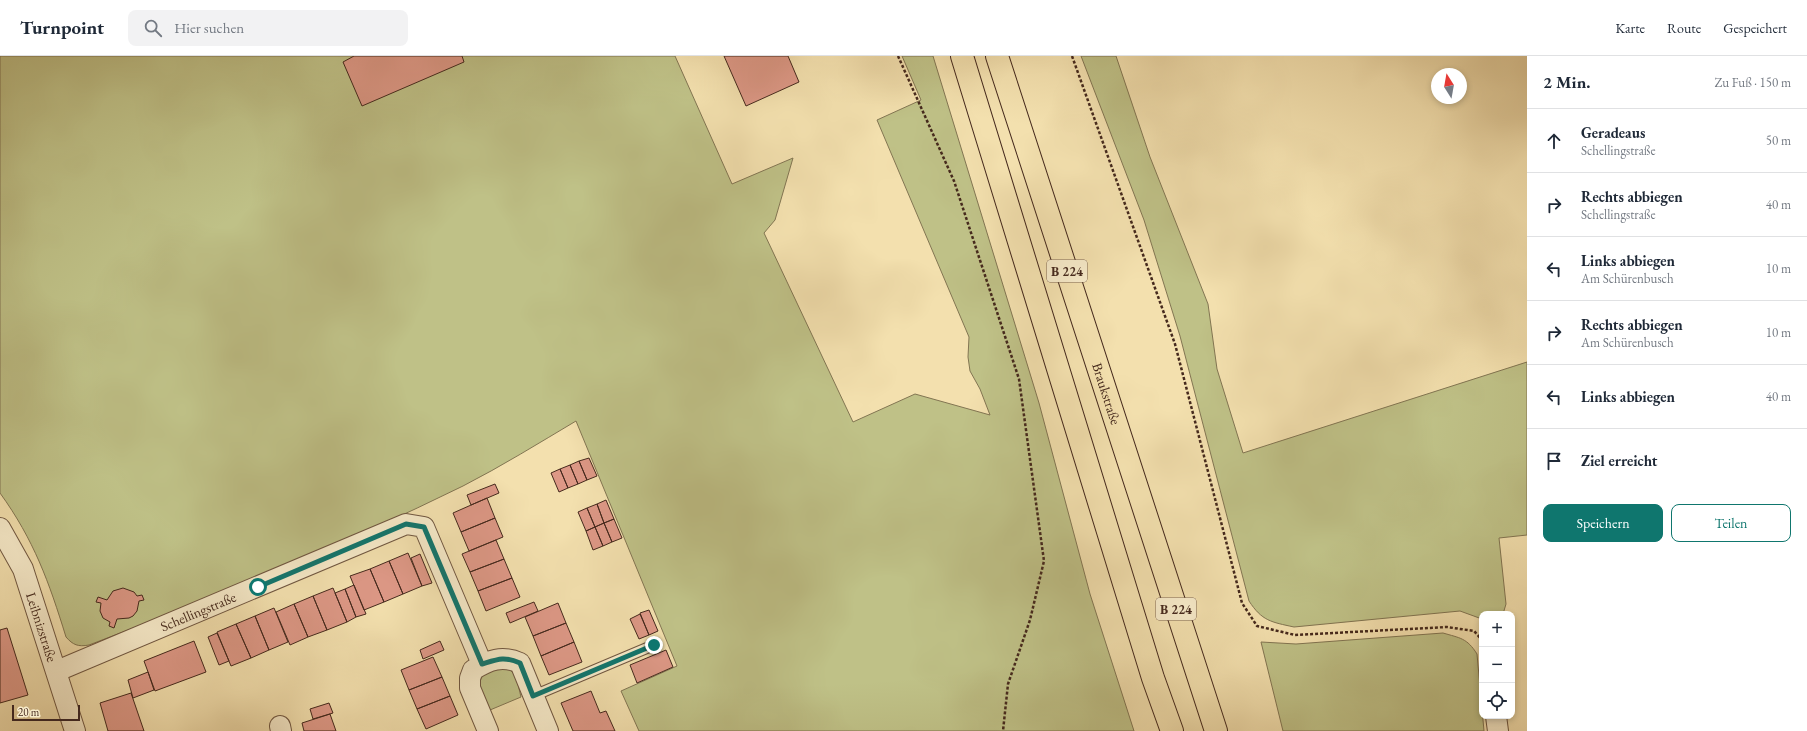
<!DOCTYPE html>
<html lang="de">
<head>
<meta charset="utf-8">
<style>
	:root { --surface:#fff; --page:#f2f2f3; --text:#1f2937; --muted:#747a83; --line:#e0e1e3; --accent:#0f766e }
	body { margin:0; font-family:"EB Garamond",serif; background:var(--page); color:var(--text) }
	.controls { position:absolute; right:12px; bottom:12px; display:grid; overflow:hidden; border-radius:8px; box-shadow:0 2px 6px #0003 }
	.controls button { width:36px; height:36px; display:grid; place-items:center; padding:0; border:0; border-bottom:1px solid var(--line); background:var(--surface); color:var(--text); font:20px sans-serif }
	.compass { position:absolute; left:1431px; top:12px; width:36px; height:36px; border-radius:50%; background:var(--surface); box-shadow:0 2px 6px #0003; rotate:349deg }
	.scale { position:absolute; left:12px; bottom:10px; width:68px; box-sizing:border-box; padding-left:4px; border:2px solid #45291d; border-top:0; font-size:11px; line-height:14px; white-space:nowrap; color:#45291d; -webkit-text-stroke:3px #f7ebca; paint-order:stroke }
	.stop { position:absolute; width:12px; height:12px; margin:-9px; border:3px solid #0f766e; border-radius:50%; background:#fff }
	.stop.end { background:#0f766e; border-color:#fff; box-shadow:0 1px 4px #0008 }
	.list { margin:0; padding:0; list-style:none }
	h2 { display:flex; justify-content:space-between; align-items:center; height:52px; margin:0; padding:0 16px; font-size:17px }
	h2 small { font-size:13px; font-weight:400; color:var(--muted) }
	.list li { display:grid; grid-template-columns:26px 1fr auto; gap:12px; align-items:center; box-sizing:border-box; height:64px; padding:0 16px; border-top:1px solid var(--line) }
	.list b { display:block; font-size:15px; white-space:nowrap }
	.list p { margin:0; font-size:13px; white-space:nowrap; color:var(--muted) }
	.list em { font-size:13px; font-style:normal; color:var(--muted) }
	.actions { display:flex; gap:8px; padding:12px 16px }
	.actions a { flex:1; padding:9px 0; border:1px solid var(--accent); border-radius:8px; text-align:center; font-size:14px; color:var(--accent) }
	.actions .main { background:var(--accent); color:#fff }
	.icon { flex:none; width:22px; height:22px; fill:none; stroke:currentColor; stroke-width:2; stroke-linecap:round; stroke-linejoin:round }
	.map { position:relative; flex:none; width:1527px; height:675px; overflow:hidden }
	header { display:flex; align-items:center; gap:24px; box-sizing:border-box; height:56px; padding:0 20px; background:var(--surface); border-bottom:1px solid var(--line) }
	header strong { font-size:19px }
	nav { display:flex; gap:22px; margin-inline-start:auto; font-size:14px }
	.search { width:280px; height:36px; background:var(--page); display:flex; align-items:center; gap:10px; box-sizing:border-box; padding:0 14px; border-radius:8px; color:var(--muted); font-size:15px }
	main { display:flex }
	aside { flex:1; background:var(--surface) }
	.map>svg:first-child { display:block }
	.green { fill:#bfc187; stroke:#827552 }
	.building { fill:#dd9886; stroke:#45291d }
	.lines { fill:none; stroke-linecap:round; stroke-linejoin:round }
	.lane-casing { stroke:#705741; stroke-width:12 }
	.street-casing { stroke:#705741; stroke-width:22 }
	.primary-casing { stroke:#45291d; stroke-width:24 }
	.path { stroke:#45291d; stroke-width:2.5; stroke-dasharray:3 2; stroke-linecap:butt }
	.lane { stroke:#f7ebca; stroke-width:10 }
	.street { stroke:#f7ebca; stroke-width:20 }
	.primary { stroke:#f3e0ae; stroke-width:22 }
	.route { stroke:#0f766e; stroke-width:5 }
	.labels { text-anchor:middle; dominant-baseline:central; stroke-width:3.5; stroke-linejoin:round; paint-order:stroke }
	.shield { fill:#f7ebca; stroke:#7a6351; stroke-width:1 }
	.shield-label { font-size:13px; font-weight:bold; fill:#45291d }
	.street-label { font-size:14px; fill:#45291d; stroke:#f7ebca }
</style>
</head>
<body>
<header>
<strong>Turnpoint</strong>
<div class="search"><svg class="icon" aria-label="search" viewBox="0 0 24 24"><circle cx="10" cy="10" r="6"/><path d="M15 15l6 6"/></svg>Hier suchen</div>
<nav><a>Karte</a><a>Route</a><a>Gespeichert</a></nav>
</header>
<main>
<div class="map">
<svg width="1527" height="675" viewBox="0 0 1527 675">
	<rect width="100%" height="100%" fill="#f3e0ae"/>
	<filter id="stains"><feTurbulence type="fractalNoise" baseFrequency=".005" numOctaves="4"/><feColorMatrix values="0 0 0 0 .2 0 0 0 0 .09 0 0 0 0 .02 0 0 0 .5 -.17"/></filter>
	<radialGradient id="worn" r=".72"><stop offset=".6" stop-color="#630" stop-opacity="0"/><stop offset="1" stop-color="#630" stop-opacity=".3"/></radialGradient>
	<path class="green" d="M 0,0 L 675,0 L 732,128 L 793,102 L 775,164 L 764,177 L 853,366 L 915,338 L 990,359 L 980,333 L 970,315 L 968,301 L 969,281 L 877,64 L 921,44 L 902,0 L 933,0 L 1039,347 L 1090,538 L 1134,675 L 639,675 L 621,635 L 677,610 L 576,365 C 539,387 502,410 463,430 C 341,490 216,541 89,589 C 78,591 73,589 66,581 C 49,526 34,484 0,437 Z
		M 1081,0 L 1116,0 L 1150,101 L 1208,248 L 1217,313 L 1243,397 L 1527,306 L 1527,479 L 1499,482 L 1506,548 L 1503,558 L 1482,558 L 1482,563 L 1460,555 L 1294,571 C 1271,566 1262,565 1249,545 L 1180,280 L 1144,164 Z
		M 1443,577 C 1460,582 1467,582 1477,598 L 1484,675 L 1283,675 L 1261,586 L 1296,588 Z
		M 488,613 L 509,613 L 516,620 L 521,641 L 490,654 C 488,649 483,645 481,640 C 476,630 481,620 488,613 Z"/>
	<path class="building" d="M 354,0 L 462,0 L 464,6 L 362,50 L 343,6 Z
		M 724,0 L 788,0 L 799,26 L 746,50 Z
		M 589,402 L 597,420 L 587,424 L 579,405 Z
		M 579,405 L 587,424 L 578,428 L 570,409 Z
		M 570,409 L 578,428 L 568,432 L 560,413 Z
		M 560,413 L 568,432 L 559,436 L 551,417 Z
		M 495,428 L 499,437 L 471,449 L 467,439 Z
		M 487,442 L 495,462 L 461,476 L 453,457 Z
		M 606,444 L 614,463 L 604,467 L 597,448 Z
		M 597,448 L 604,467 L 595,471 L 587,452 Z
		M 587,452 L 595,471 L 586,475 L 578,456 Z
		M 495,462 L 503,481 L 469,495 L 461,476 Z
		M 614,463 L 622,482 L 612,486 L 604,467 Z
		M 604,467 L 612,486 L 603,490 L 595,471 Z
		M 595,471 L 603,490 L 593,494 L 586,475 Z
		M 496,484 L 504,503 L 470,516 L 462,498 Z
		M 408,497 L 422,530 L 403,538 L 389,505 Z
		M 420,498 L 432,527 L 422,530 L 411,502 Z
		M 504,503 L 512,522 L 478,535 L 470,516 Z
		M 389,505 L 403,538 L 384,546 L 370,513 Z
		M 370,513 L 384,546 L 364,554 L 350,520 Z
		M 512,522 L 520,541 L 486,555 L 478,535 Z
		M 354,529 L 366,558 L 356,561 L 345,533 Z
		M 123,532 L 134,536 L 137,540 L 142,539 L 144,544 L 139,545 L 137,555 L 133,560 L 129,562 L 117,563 L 114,572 L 109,570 L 110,566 L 103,562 L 100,555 L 101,547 L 96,546 L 98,541 L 107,544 L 113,535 Z
		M 333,532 L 347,566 L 327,574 L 313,540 Z
		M 345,533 L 356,561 L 347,566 L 335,537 Z
		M 313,540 L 327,574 L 308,581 L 294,548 Z
		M 534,546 L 538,555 L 510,567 L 506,557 Z
		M 558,547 L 566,567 L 533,580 L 525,561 Z
		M 294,548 L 308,581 L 290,589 L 276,556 Z
		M 274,552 L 288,586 L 269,594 L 255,560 Z
		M 649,554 L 658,575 L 649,579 L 640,557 Z
		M 640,558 L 649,579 L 639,583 L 630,563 Z
		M 255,560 L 269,594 L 251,602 L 236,568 Z
		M 566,567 L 574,586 L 541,600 L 533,580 Z
		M 236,568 L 251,602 L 231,610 L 217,576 Z
		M 7,572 L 28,639 L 0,647 L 0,574 Z
		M 217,577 L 229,605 L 219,609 L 208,581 Z
		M 194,585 L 206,616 L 155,635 L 144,605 Z
		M 440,585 L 444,594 L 423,603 L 420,594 Z
		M 574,586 L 582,606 L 549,619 L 541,600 Z
		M 666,594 L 673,611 L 637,627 L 630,609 Z
		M 433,601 L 442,621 L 409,634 L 401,614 Z
		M 148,616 L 154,634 L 133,642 L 128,624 Z
		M 442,621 L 450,640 L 417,653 L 409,634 Z
		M 591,635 L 600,657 L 606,655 L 615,675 L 573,675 L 561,647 Z
		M 131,637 L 144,675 L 108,675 L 100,647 Z
		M 450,640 L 458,659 L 426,673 L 417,653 Z
		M 329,647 L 333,657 L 313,663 L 310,653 Z
		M 330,658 L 336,675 L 304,675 L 302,667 Z"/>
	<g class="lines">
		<defs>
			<path id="lane" d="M 533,640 L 654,589"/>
			<g id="street">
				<path id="s1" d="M 0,472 L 23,513 L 75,675"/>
				<path id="s2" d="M 57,615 L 406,468 L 424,471 L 482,608"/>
				<path d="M 1496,660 L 1498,675"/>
				<path d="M 280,670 L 281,675"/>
				<path d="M 488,675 L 470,632 L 470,622 L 473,614 C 489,604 502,599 520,607 L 548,675"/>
			</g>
			<g id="primary">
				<path d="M 962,0 L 1153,622 L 1172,675"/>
				<path id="s3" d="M 997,0 L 1216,675"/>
			</g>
		</defs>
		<use href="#lane" class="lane-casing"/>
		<use href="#street" class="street-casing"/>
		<use href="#primary" class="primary-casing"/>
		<path class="path" d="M 898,0 L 954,125 L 1019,323 L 1044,505 L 1030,564 L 1008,628 L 1003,675
			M 1072,0 L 1175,288 L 1242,547 L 1257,570 L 1295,579 L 1447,571 L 1474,575 L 1482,584"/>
		<use href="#lane" class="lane"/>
		<use href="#street" class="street"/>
		<use href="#primary" class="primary"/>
	</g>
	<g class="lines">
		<path class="route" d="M 258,531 L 406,468 L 424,471 L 482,608 C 498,603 504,600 520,607 L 533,640 L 654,589"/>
	</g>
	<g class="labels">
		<g class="shield">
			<rect x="1047" y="204" width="40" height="22" rx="3"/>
			<rect x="1156" y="542" width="40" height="22" rx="3"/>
		</g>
		<g class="shield-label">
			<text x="1067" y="215">B 224</text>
			<text x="1176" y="553">B 224</text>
		</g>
		<g class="street-label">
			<text stroke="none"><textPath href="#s3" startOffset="355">Braukstraße</textPath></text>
			<text stroke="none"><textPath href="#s2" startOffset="153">Schellingstraße</textPath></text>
			<text stroke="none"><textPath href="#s1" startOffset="108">Leibnizstraße</textPath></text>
		</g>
	</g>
	<rect width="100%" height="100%" filter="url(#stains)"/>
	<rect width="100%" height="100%" fill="url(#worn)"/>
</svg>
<div class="controls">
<button>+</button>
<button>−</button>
<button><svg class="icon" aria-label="locate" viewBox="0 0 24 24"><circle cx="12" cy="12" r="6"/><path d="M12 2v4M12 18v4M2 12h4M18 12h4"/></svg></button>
</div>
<svg class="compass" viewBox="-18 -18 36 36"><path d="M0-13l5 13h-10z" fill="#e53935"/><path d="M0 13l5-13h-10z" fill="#747a83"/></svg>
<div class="scale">20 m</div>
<div class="stop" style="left:258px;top:531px"></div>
<div class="stop end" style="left:654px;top:589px"></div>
</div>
<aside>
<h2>2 Min.<small>Zu Fuß · 150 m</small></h2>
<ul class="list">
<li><svg class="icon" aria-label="ahead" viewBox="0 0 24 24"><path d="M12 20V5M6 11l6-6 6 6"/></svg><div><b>Geradeaus</b><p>Schellingstraße</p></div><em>50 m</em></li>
<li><svg class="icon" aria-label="right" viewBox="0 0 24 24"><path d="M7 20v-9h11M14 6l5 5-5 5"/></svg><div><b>Rechts abbiegen</b><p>Schellingstraße</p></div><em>40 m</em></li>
<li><svg class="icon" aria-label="left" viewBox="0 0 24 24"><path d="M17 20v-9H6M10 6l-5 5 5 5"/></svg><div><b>Links abbiegen</b><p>Am Schürenbusch</p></div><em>10 m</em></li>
<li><svg class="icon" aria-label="right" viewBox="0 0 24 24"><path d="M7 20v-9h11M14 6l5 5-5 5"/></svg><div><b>Rechts abbiegen</b><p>Am Schürenbusch</p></div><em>10 m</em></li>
<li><svg class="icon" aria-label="left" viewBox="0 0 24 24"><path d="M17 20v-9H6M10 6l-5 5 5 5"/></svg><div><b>Links abbiegen</b></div><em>40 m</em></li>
<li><svg class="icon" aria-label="arrive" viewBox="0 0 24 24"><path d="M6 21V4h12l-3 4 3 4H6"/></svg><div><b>Ziel erreicht</b></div></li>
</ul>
<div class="actions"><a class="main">Speichern</a><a>Teilen</a></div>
</aside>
</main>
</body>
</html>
